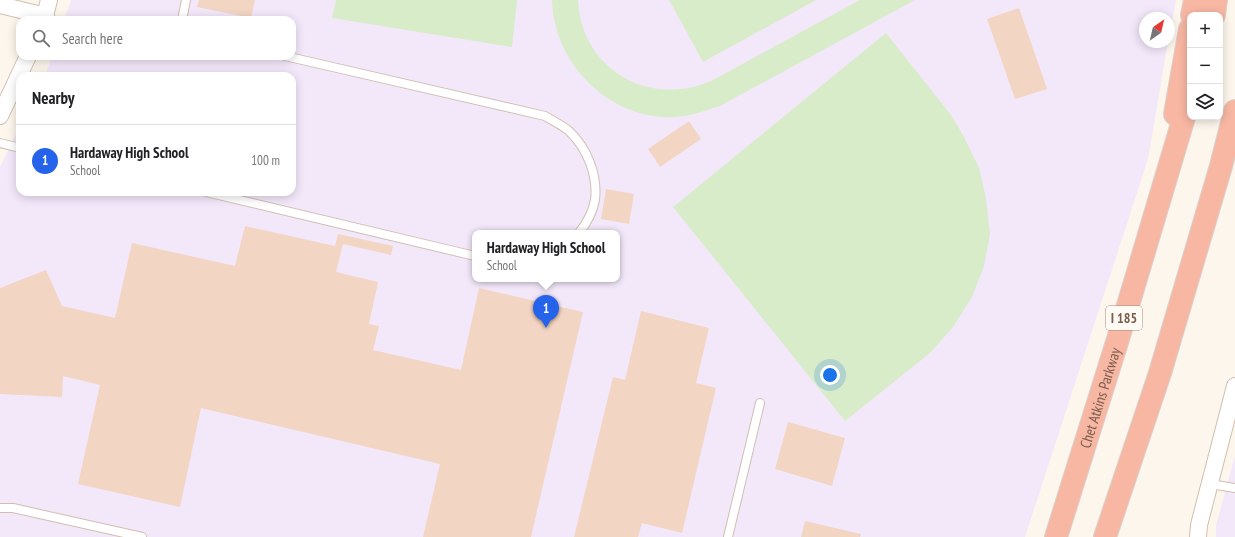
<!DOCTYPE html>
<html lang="en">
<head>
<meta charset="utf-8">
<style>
	:root { --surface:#fff; --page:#f6f6f6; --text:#202124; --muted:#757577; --line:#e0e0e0; --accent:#2563eb }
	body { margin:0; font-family:"PT Sans Narrow",sans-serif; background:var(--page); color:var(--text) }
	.controls { position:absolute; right:12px; top:12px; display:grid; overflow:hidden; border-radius:8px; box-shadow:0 2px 10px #0003 }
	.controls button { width:36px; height:36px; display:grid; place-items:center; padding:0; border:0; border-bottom:1px solid var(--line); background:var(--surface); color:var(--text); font:20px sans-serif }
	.compass { position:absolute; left:1139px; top:12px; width:36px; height:36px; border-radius:50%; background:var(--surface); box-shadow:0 2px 10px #0003; rotate:34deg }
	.you { position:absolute; left:830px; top:375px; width:14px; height:14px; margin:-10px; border:3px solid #fff; border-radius:50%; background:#1a73e8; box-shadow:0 0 0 6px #1a73e833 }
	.badge { display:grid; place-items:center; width:26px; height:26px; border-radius:50%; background:var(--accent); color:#fff; font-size:13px; font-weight:700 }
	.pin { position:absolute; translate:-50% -33px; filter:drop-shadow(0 1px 2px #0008) }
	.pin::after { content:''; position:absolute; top:21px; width:14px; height:12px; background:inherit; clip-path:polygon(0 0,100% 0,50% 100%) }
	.popup { position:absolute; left:472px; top:230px; width:148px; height:52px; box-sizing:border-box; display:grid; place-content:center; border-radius:8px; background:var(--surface); filter:drop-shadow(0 1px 3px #0005); font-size:13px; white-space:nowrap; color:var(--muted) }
	.popup b { font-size:15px; color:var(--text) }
	.popup::after { content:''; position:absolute; left:50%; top:100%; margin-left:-8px; border:8px solid transparent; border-top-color:var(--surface) }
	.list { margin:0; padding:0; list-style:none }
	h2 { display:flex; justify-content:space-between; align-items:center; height:52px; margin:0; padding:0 16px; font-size:17px }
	h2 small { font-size:13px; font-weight:400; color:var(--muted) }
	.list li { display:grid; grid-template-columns:26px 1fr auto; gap:12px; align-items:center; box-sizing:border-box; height:72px; padding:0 16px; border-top:1px solid var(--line) }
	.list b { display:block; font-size:15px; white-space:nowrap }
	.list p { margin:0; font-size:13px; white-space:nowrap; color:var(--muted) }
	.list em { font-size:13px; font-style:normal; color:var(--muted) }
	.icon { flex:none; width:22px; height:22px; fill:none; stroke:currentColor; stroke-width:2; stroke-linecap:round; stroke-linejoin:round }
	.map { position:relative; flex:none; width:1235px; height:537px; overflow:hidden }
	.search { position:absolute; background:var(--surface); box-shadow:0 2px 10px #0003; left:16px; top:16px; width:280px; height:44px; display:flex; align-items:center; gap:10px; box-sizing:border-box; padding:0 14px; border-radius:12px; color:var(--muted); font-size:15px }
	.panel { position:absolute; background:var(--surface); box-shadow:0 2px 10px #0003; left:16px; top:72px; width:280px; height:124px; border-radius:12px }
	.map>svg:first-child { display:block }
	.education { fill:#f3e8fa; fill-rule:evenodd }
	.green { fill:#d8ecc9 }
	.building { fill:#f3d5c3 }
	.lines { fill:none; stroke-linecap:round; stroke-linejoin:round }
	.lane-casing { stroke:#d1beb0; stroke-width:10 }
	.street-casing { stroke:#d1beb0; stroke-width:18 }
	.highway-casing { stroke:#dad1cd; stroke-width:24 }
	.lane { stroke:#fff; stroke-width:8 }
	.street { stroke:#fff; stroke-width:16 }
	.highway { stroke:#f7b7a3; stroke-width:22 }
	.labels { text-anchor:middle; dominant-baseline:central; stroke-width:3.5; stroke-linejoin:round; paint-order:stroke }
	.shield { fill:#fffaf3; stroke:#a28b7f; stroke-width:1 }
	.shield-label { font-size:14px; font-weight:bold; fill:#7a5c4d }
	.street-label { font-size:15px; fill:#7a5c4d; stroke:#fffaf3 }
</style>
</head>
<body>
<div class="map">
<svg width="1235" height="537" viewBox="0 0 1235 537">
	<rect width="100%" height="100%" fill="#fdf6ec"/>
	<path class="education" d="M 71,0 L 1176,0 L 1169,38 L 1169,18 L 1145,18 L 1145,42 L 1168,42 L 1148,159 L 1025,537 L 0,537 L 0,167 L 20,126 L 20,192 L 292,192 L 292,76 L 45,76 L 52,56 L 292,56 L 292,20 L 64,20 ZM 475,233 L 617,233 L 617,279 L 475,279 Z
		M 1235,456 L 1235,537 L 1216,537 L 1216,525 Z"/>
	<path class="green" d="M 336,0 L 517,0 L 512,47 L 332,18 Z
		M 552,0 L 578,0 C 581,69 649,108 711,81 L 860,0 L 915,0 L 720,106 C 709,109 697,114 685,116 C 616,126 554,68 552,0 Z
		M 669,0 L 816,0 L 703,62 Z
		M 886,33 L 951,115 L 964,137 L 979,168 L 986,198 L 990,234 L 984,266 L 972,297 L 953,327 L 930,353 L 845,421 L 673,207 Z"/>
	<path class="building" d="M 199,0 L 255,0 L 251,18 L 197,7 Z
		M 1019,8 L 1047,89 L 1015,99 L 987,19 Z
		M 689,121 L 701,139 L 660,167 L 648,149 Z
		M 606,189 L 634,194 L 629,224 L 601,219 Z
		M 245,226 L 335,246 L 338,234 L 393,246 L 391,255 L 343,244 L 336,272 L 378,282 L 369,324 L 379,326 L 373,350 L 461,370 L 479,288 L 583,312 L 531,537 L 423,537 L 440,464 L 201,408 L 180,507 L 78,484 L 100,385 L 63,376 L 62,397 L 0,394 L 0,288 L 46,270 L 62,306 L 115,318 L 132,243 L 235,266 Z
		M 641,311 L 709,328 L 696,383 L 716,388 L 682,533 L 642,523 L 638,537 L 574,537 L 613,377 L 625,380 Z
		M 788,422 L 845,438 L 832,486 L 775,469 Z
		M 805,521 L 861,534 L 860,537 L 801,537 Z"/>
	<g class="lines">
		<defs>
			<path id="lane" d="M 182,20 L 186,0
				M 285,56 L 545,116 C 553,121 562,125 569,131 C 587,148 598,175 595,200 C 593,211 586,224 579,233
				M 0,143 L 20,148
				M 206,192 L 475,256
				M 1210,484 L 1235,488
				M 0,508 L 13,508 L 142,537
				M 728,537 L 760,403"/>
			<path id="street" d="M 0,5 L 46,16
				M 44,20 L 49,0
				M 0,116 L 28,56
				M 1198,537 L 1199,525 L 1235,386"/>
			<g id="highway">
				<path d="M 1192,15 L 1195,0"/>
				<path d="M 1214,15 L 1216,0"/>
				<path d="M 1175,114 L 1190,29"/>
				<path id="s1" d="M 1056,537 L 1118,339 L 1190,97"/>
				<path d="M 1105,537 L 1160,373 L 1221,166 L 1235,111"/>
			</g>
		</defs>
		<use href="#lane" class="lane-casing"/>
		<use href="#street" class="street-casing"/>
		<use href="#highway" class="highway-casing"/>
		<use href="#lane" class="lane"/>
		<use href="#street" class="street"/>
		<use href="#highway" class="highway"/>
	</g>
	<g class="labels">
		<rect class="shield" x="1106" y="306" width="36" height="24" rx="3"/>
		<g class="shield-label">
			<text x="1124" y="318">I 185</text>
		</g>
		<g class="street-label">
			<text stroke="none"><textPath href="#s1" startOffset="146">Chet Atkins Parkway</textPath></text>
		</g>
	</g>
</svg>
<div class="controls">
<button>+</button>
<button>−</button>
<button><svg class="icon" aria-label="layers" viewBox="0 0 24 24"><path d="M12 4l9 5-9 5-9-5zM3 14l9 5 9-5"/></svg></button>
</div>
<svg class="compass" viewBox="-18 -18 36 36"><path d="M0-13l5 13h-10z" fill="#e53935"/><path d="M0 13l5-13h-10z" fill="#757577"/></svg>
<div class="you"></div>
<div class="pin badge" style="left:546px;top:328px">1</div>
<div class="popup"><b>Hardaway High School</b>School</div>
<div class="search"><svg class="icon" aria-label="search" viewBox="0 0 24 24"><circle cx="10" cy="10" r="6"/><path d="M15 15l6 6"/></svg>Search here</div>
<section class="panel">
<h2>Nearby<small></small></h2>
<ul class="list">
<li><span class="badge">1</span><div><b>Hardaway High School</b><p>School</p></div><em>100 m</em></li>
</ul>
</section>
</div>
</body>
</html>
